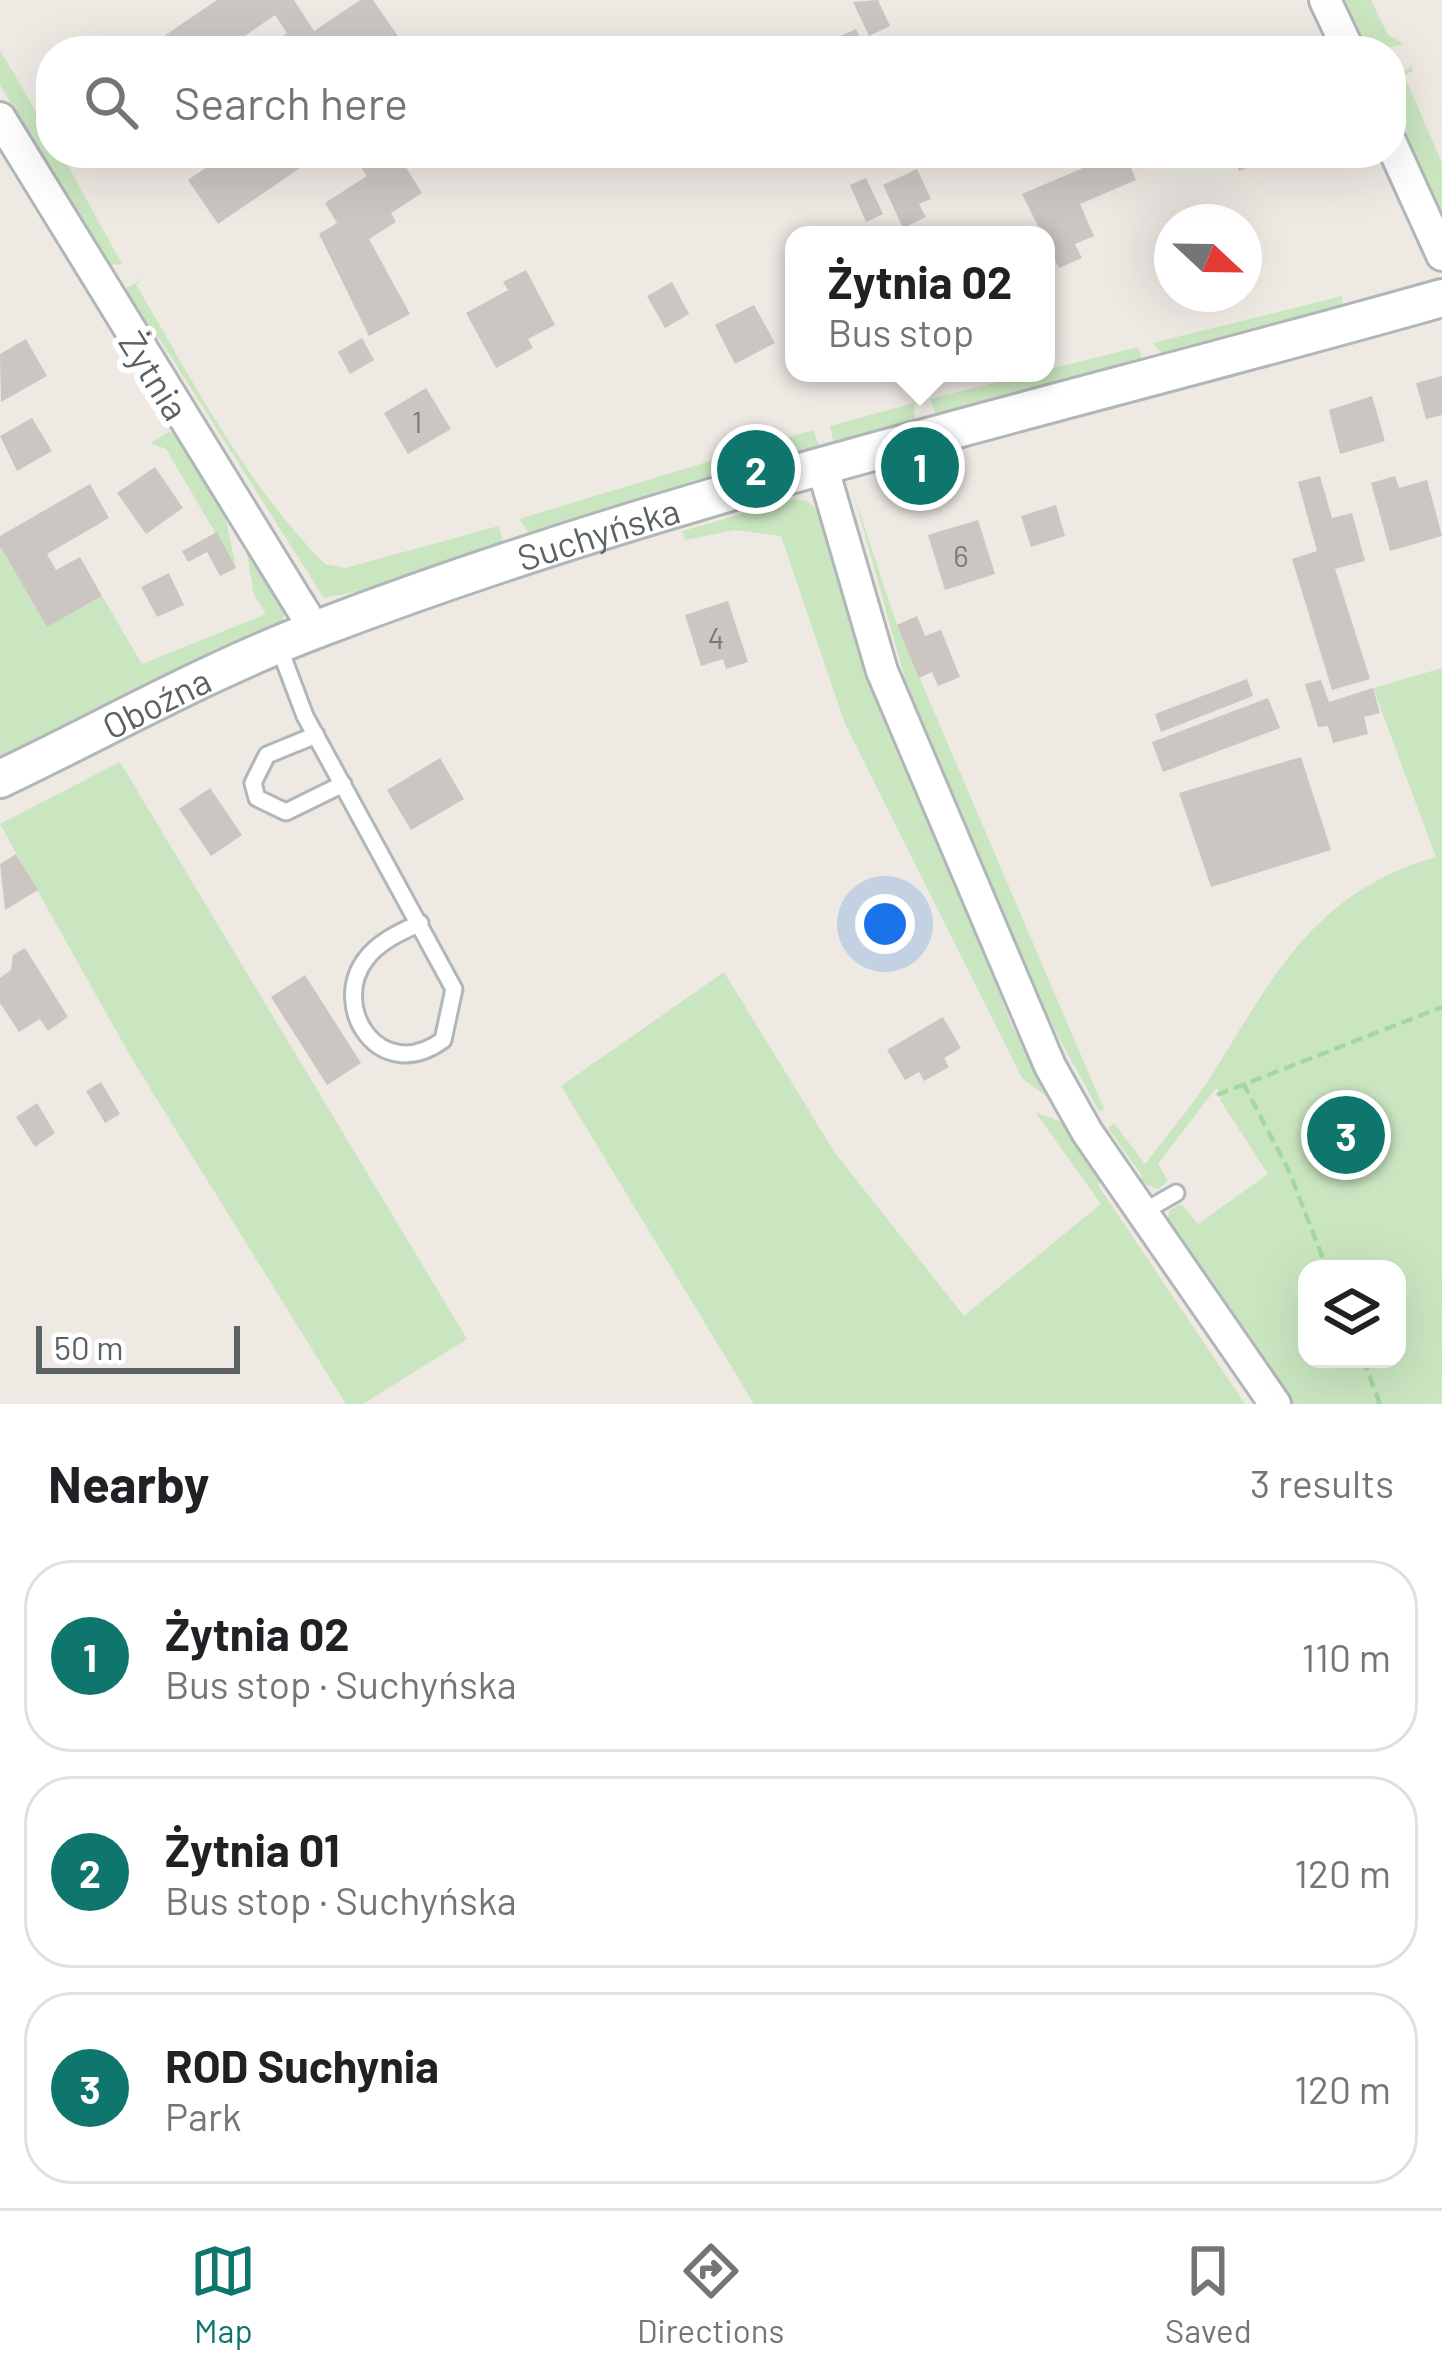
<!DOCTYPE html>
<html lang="en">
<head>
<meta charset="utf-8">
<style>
	:root { --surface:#fff; --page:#f6f6f6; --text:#202124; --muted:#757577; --line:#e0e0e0; --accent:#0f766e }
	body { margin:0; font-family:Barlow,sans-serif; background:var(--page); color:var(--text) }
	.controls { position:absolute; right:36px; bottom:36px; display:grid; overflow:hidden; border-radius:24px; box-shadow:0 12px 48px #0002 }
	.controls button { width:108px; height:108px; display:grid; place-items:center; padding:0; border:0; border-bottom:3px solid var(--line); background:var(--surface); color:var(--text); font:60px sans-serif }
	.compass { position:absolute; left:1154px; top:204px; width:108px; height:108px; border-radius:50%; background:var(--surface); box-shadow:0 12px 48px #0002; rotate:112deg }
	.scale { position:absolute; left:36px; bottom:30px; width:204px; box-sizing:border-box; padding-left:12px; border:6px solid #5b6264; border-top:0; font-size:33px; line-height:42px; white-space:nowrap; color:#5b6264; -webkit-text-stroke:9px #fff; paint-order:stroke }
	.you { position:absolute; left:885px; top:924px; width:42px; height:42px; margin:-30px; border:9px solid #fff; border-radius:50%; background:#1a73e8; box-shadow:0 0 0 18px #1a73e833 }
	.badge { display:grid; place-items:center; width:78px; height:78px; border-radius:50%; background:var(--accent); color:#fff; font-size:39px; font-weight:700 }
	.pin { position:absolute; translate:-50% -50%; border:6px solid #fff; box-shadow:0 3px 12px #0006 }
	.popup { position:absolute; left:785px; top:226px; width:270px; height:156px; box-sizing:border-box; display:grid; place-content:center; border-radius:24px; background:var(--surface); filter:drop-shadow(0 3px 9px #0005); font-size:39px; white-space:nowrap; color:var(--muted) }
	.popup b { font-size:45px; color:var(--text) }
	.popup::after { content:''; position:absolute; left:50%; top:100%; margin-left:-24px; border:24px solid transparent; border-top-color:var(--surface) }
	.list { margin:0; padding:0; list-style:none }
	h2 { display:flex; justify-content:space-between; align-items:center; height:156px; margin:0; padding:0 48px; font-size:51px }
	h2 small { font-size:39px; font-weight:400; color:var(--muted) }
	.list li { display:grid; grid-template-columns:78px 1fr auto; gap:36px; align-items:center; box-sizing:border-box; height:192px; margin:0 24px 24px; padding:0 24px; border:3px solid var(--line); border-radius:48px }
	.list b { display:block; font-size:45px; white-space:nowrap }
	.list p { margin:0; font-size:39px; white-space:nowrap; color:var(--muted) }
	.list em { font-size:39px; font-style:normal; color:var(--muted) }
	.icon { flex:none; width:66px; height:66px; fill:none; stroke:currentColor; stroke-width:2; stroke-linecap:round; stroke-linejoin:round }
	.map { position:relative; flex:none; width:1442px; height:1404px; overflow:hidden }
	.search { position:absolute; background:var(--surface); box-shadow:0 12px 48px #0002; left:36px; right:36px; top:36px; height:132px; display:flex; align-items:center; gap:30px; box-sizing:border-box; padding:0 42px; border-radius:48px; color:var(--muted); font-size:45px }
	.sheet { height:804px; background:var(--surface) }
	nav { display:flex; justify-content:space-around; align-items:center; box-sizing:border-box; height:168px; border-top:3px solid var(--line); background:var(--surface); font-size:33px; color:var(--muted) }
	nav a { display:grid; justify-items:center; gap:6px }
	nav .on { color:var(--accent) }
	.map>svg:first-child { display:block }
	.green { fill:#cae6c0; fill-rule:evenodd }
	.building { fill:#cbc6c2 }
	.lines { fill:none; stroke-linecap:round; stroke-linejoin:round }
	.service-casing { stroke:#b1b6b9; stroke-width:21 }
	.minor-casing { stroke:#b1b6b9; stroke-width:36 }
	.tertiary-casing { stroke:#b1b6b9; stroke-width:42 }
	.path { stroke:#a4d8a3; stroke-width:4.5; stroke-dasharray:12 6; stroke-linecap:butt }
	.service { stroke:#fff; stroke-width:15 }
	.minor { stroke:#fff; stroke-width:30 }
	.tertiary { stroke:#fff; stroke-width:36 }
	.labels { text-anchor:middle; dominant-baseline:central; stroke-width:12; stroke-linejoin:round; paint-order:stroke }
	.number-label { font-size:30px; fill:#777b7c }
	.street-label { font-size:36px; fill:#5b6264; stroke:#fff }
</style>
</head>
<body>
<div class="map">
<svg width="1442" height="1404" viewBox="0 0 1442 1404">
	<rect width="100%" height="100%" fill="#eee9e3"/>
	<path class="green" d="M 1336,0 L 1371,0 L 1388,35 L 1404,44 L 1380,50 L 1353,40 Z
		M 0,50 L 51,137 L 51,153 L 61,153 L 122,264 L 110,265 L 0,85 Z
		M 1412,66 L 1413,71 L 1404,75 L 1442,163 L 1442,221 L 1391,109 L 1391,80 Z
		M 147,276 L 136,284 C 192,380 246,485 325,564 L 345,568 L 499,526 L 504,544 L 357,599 L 354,592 L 324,598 L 159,338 L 152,342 L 123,290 Z
		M 1342,296 L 1342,307 L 1165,357 L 1153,343 Z
		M 1138,347 L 1143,362 L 938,420 L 930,399 Z
		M 914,403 L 915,428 L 834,445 L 830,426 Z
		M 813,430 L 821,450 L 531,536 L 519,519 Z
		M 169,432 L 180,434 L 225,515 L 236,568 L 166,449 L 150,443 Z
		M 853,492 L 897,625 L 1104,1109 L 1099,1111 L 1045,1012 L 905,679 Z
		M 793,499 L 807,501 L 821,513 L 868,678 L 937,826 L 1011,1024 L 1055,1103 L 1022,1078 L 844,721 L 781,536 L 735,530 L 685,540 L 682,531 Z
		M 245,542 L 286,612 L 278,629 L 0,757 L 0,546 L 47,627 L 102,596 L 142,664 L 266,614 L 254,595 Z
		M 1442,668 L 1442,1404 L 1289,1404 L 1167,1222 L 1170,1210 L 1181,1204 L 1198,1224 L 1268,1174 L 1220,1100 L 1222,1094 L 1216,1088 L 1158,1164 L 1168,1181 L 1158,1189 L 1137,1181 L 1142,1176 L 1108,1128 L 1114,1123 L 1145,1164 C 1167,1135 1192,1106 1212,1075 C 1274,975 1315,891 1436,857 L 1373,688 ZM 1307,1269 L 1397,1269 L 1397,1359 L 1307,1359 Z
		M 120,762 L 467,1339 L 363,1404 L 346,1404 L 132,1059 L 0,824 Z
		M 724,972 L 835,1153 L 964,1316 L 1101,1204 L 1035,1112 L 1069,1125 L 1106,1177 L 1098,1185 L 1245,1404 L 754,1404 L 561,1086 Z"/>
	<path class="building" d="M 217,0 L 294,0 L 314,31 L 360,0 L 373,0 L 402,42 L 388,51 L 261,51 L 287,33 L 275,15 L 223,51 L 142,51 Z
		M 878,0 L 890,26 L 869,36 L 853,2 Z
		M 856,29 L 866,51 L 834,51 L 829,41 Z
		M 227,153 L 322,153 L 218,224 L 188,180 Z
		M 380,153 L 397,153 L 422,193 L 391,213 L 396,222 L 369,239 L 410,314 L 369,336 L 319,234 L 337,223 L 325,203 L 367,176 L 360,166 Z
		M 1118,153 L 1125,153 L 1136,180 L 1080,204 L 1094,236 L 1075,244 L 1082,258 L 1059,268 L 1022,194 Z
		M 1233,153 L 1287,153 L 1287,154 L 1239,171 Z
		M 917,169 L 931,199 L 919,204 L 926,217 L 903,228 L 883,185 Z
		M 866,178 L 883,214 L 866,222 L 850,185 Z
		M 526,270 L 555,325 L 528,339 L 533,348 L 496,368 L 466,313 L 508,290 L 503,282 Z
		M 672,282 L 689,314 L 665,328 L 647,296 Z
		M 754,305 L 775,343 L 735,364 L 715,325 Z
		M 362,338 L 374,360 L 350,374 L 338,352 Z
		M 26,339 L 47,376 L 1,402 L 0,354 Z
		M 1442,376 L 1442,415 L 1426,419 L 1416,383 Z
		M 426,388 L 451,429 L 408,454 L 384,413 Z
		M 1372,396 L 1385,441 L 1340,454 L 1329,410 Z
		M 32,418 L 52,451 L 17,471 L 0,436 Z
		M 155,467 L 183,508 L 146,534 L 117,493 Z
		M 1320,476 L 1332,518 L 1352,513 L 1365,561 L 1335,569 L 1370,679 L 1332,690 L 1292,559 L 1317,551 L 1298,482 Z
		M 1395,476 L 1399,488 L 1427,480 L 1442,536 L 1390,551 L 1371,483 Z
		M 90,484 L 109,518 L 47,554 L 56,570 L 80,557 L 102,596 L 47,627 L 0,546 L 0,536 Z
		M 1056,505 L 1065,536 L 1031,547 L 1021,516 Z
		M 978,520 L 995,574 L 945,590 L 928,535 Z
		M 217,532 L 236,568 L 220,576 L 207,552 L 188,562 L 182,551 Z
		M 169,573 L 184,605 L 157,617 L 141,587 Z
		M 728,601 L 748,662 L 726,669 L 723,659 L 701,666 L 685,615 Z
		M 917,616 L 925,636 L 941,630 L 960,677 L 938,686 L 932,672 L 919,678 L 897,625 Z
		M 1247,679 L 1253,696 L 1161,732 L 1155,714 Z
		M 1321,680 L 1329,702 L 1373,688 L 1380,713 L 1364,717 L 1368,734 L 1333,743 L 1328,726 L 1318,727 L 1305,684 Z
		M 1268,698 L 1280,728 L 1163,772 L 1152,742 Z
		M 1301,757 L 1331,850 L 1211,887 L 1179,793 Z
		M 440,758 L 464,799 L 411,830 L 387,790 Z
		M 210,788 L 242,835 L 211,856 L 179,809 Z
		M 16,854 L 38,890 L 5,910 L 0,864 Z
		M 25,948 L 68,1017 L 48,1031 L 40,1019 L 19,1032 L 0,1003 L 0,978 L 11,970 L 13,955 Z
		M 305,975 L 361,1063 L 327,1085 L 271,997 Z
		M 943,1017 L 961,1048 L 944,1058 L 949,1067 L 924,1081 L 919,1072 L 905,1080 L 887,1050 Z
		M 101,1082 L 120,1114 L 105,1123 L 86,1091 Z
		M 37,1103 L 55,1133 L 35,1147 L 16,1117 Z"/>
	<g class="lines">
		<defs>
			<path id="service" d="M 279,647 L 305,716 L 454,989 L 443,1040 C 380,1086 329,1007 366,959 C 379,941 401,932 420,923
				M 316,735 L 267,755 L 253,783 L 257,798 L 286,812 L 343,784
				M 1143,1212 L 1176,1193"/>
			<path id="minor" d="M 1325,0 L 1349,51
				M 0,118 L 315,630
				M 1391,143 L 1442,255
				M 823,469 L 882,671 L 1050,1066 L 1087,1132 L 1275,1404"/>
			<g id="tertiary">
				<path id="s1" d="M 0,779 C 105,729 211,669 320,628 C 683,489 1068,404 1442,298"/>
			</g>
		</defs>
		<use href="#service" class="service-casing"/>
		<use href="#minor" class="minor-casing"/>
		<use href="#tertiary" class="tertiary-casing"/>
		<path class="path" d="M 1243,1083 L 1289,1171 L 1327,1269
			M 1217,1095 L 1442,1007
			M 1363,1359 L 1380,1404"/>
		<use href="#service" class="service"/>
		<use href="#minor" class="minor"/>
		<use href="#tertiary" class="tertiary"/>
	</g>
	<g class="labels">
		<g class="number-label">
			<text x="417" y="421">1</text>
			<text x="961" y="555">6</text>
			<text x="716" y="637">4</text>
		</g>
		<g class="street-label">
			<text transform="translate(155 375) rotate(58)">Żytnia</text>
			<text stroke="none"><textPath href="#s1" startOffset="648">Suchyńska</textPath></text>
			<text stroke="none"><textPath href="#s1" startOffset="174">Oboźna</textPath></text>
		</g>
	</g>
</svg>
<div class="controls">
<button><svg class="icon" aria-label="layers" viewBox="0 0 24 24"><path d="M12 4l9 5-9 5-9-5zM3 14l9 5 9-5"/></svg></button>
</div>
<svg class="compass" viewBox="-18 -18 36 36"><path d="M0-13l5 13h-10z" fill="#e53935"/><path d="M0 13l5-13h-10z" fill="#757577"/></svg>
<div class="scale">50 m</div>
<div class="you"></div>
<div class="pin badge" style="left:920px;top:466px">1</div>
<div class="popup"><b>Żytnia 02</b>Bus stop</div>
<div class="pin badge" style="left:756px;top:469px">2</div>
<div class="pin badge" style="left:1346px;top:1135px">3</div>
<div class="search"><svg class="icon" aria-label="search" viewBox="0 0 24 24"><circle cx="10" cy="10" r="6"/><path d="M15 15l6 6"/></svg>Search here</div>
</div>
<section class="sheet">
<h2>Nearby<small>3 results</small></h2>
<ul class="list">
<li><span class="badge">1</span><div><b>Żytnia 02</b><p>Bus stop · Suchyńska</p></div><em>110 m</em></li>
<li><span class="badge">2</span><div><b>Żytnia 01</b><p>Bus stop · Suchyńska</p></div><em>120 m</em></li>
<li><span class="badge">3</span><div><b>ROD Suchynia</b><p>Park</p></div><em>120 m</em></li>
</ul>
</section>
<nav>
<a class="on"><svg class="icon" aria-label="map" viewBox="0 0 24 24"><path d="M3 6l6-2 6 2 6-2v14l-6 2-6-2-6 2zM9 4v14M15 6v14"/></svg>Map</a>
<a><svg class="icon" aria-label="directions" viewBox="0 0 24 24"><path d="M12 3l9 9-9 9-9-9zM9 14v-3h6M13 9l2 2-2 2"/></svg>Directions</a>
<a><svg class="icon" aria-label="saved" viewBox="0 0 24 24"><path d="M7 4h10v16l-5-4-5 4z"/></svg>Saved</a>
</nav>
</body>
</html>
